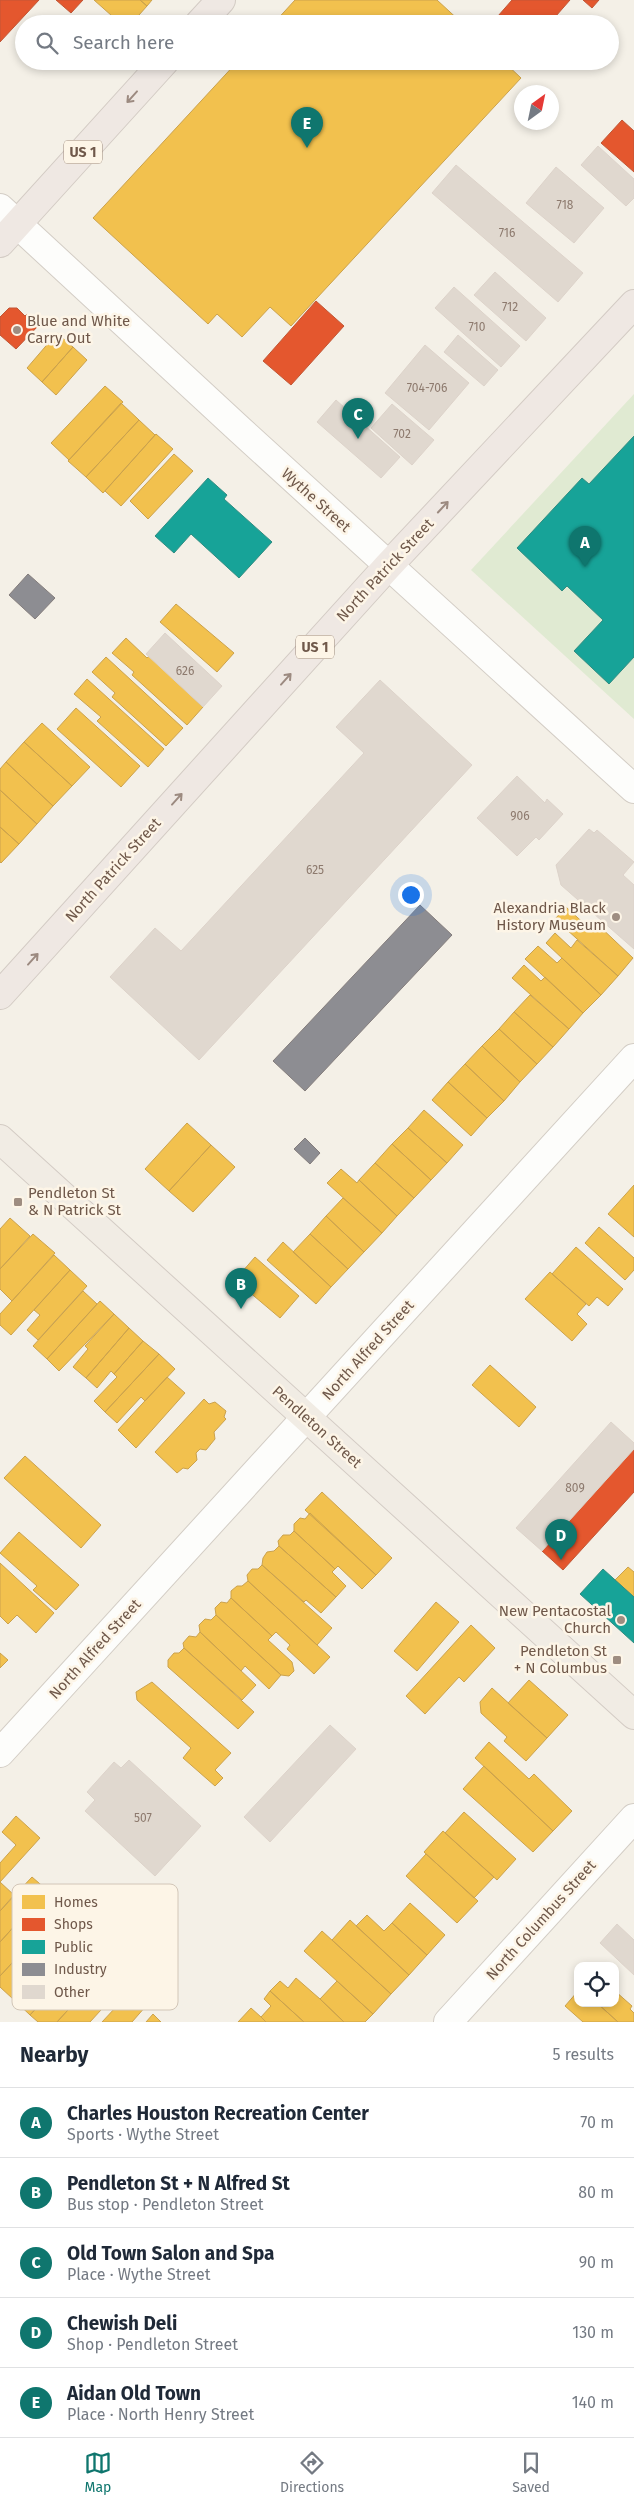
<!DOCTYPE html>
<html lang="en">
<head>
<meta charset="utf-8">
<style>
	:root { --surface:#fff; --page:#f2f2f3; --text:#1f2937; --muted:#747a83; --line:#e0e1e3; --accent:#0f766e }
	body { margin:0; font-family:"Fira Sans",sans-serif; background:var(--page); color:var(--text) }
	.controls { position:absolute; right:15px; bottom:15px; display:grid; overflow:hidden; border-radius:10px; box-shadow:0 2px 8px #0003 }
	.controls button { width:45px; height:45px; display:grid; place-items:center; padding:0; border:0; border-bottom:1px solid var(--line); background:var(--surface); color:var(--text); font:25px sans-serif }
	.compass { position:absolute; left:514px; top:85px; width:45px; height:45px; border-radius:50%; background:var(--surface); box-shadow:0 2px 8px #0003; rotate:33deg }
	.you { position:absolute; left:410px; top:894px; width:18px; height:18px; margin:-12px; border:4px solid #fff; border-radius:50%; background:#1a73e8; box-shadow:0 0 0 8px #1a73e833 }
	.badge { display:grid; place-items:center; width:32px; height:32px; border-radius:50%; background:var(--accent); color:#fff; font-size:16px; font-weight:700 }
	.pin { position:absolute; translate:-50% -41px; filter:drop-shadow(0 1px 2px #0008) }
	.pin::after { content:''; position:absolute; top:26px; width:18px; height:15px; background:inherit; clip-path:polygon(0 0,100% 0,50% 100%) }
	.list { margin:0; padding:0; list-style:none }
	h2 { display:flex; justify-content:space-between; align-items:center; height:65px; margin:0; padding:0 20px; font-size:21px }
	h2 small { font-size:16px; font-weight:400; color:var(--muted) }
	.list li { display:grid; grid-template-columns:32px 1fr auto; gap:15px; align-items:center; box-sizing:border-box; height:70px; padding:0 20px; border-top:1px solid var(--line) }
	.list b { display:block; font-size:19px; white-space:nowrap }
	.list p { margin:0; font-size:16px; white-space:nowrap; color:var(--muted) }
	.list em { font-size:16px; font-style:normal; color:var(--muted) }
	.icon { flex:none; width:28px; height:28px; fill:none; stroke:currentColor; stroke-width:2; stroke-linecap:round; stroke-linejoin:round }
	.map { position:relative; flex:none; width:634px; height:2022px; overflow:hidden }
	.search { position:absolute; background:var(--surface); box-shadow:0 2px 8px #0003; left:15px; right:15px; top:15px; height:55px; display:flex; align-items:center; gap:12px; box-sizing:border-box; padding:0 18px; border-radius:28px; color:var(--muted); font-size:19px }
	.sheet { height:415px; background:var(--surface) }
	nav { display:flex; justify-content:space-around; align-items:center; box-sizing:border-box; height:70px; border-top:1px solid var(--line); background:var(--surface); font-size:14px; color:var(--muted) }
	nav a { display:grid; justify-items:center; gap:2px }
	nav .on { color:var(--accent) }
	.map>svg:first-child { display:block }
	.green { fill:#e0ead2 }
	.homes { fill:#f2c14e; stroke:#cba24d }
	.shops { fill:#e4572e; stroke:#c15736 }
	.public { fill:#17a398; stroke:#318c81 }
	.industry { fill:#8d8d92; stroke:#847d7c }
	.building { fill:#e0d8cf; stroke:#ddd3ca }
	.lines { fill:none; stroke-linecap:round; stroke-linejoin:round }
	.minor-casing { stroke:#d3cdc5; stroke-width:30 }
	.major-casing { stroke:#d3cbc4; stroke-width:30 }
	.highway-casing { stroke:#d3cbc4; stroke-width:30 }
	.minor { stroke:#fdfdfb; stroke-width:28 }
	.major { stroke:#f1ece4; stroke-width:28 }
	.highway { stroke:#efe8e3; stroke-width:28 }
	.oneway { stroke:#9c8a80 }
	.poi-dot { fill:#9e8d81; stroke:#fdf5e7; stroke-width:2 }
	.labels { text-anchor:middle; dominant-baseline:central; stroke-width:5; stroke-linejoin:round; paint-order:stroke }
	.number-label { font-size:12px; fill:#8d7a6e }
	.shield { fill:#fdf5e7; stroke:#9a8779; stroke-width:1 }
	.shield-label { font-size:14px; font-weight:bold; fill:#6f584a }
	.poi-label { font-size:15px; fill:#6f584a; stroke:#fdf5e7; text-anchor:end }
	.street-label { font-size:15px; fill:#6f584a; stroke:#fdf5e7 }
	.key { fill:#fdf5e7; stroke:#d2c6b8; stroke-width:1 }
	.key-label { font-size:14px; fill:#6f584a }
</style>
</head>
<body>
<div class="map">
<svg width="634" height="2022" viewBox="0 0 634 2022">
	<rect width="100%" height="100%" fill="#f4f0e7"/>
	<path class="green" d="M 634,394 L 634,719 L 471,570 Z"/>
	<path class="homes" d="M 94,0 L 140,0 L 147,6 L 131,24 L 121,24 Z
		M 140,0 L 152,0 L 147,6 Z
		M 295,0 L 437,0 L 463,24 L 273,24 Z
		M 238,61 L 503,61 L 521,78 L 291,326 L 270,307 L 242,337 L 217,314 L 208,324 L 93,218 Z
		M 57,333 L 73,347 L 42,382 L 27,368 Z
		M 73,347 L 87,360 L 56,395 L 42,382 Z
		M 105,386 L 123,402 L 69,460 L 51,443 Z
		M 121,403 L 139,420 L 86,477 L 68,461 Z
		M 139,420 L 155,435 L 103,493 L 86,477 Z
		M 156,434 L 173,449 L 121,506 L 105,491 Z
		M 174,454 L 193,471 L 148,519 L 130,501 Z
		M 176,604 L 234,653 L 217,672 L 160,622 Z
		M 126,638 L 147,658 L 149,656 L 203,707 L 187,725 L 132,675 L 134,672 L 112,653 Z
		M 106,657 L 183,728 L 166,746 L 112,697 L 115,693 L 92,672 Z
		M 87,679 L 164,749 L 148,767 L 97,721 L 101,717 L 74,694 Z
		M 76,708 L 140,766 L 121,787 L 57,729 Z
		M 42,723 L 90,767 L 72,786 L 24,742 Z
		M 24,742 L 72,786 L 53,806 L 6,762 Z
		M 6,762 L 53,806 L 37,824 L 0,790 L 0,769 Z
		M 0,790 L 37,824 L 19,844 L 0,827 Z
		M 0,827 L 19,844 L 1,863 L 0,862 Z
		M 566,907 L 589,928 L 595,922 L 633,958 L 618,976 L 555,919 Z
		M 555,933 L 571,948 L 577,940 L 618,976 L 601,995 L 546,943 Z
		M 538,946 L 557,963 L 562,958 L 601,995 L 583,1013 L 525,959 Z
		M 524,965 L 541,981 L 545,977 L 583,1013 L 569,1029 L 512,978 Z
		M 530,995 L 569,1029 L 553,1047 L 514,1012 Z
		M 514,1012 L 553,1047 L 537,1064 L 499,1029 Z
		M 499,1029 L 537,1064 L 520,1082 L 482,1046 Z
		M 482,1046 L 520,1082 L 504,1101 L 465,1064 Z
		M 465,1064 L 504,1101 L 487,1118 L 448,1082 Z
		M 448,1082 L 487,1118 L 471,1136 L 432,1100 Z
		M 424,1110 L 463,1145 L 447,1163 L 408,1128 Z
		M 187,1123 L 211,1145 L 169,1191 L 145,1169 Z
		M 408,1128 L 447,1163 L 431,1180 L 392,1144 Z
		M 392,1144 L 431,1180 L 414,1198 L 375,1163 Z
		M 211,1145 L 235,1167 L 193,1212 L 169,1191 Z
		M 375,1163 L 414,1198 L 397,1216 L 359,1180 Z
		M 341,1169 L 357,1183 L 359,1180 L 397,1216 L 382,1233 L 327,1183 Z
		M 634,1185 L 634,1237 L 608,1214 Z
		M 343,1198 L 382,1233 L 364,1252 L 326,1216 Z
		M 326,1216 L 364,1252 L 348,1269 L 310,1234 Z
		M 10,1218 L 30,1236 L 0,1269 L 0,1229 Z
		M 599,1227 L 634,1258 L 634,1270 L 625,1280 L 585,1243 Z
		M 33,1234 L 55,1253 L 12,1301 L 0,1289 L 0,1269 Z
		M 310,1234 L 348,1269 L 331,1287 L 293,1252 Z
		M 283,1242 L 331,1287 L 316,1304 L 267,1260 Z
		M 576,1247 L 623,1289 L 608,1306 L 597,1297 L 589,1306 L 552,1274 Z
		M 54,1255 L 70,1270 L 11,1335 L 0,1325 L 0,1314 Z
		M 255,1257 L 299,1296 L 280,1318 L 235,1280 Z
		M 70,1270 L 87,1286 L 38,1340 L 27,1330 L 40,1315 L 34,1310 Z
		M 550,1272 L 586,1304 L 577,1314 L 587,1324 L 572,1341 L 525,1299 Z
		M 83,1291 L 97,1304 L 47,1359 L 33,1346 Z
		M 100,1301 L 114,1314 L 59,1371 L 47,1359 Z
		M 114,1314 L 129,1328 L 86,1378 L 73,1367 L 88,1349 L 85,1346 Z
		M 129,1328 L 143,1341 L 114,1374 L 111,1371 L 97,1388 L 86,1378 Z
		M 143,1341 L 159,1354 L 105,1412 L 94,1401 L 117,1377 L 114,1374 Z
		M 159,1354 L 175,1369 L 145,1401 L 141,1397 L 117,1423 L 105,1412 Z
		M 490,1365 L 536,1407 L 519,1427 L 472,1385 Z
		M 167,1377 L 185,1393 L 136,1448 L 118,1430 Z
		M 204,1399 L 209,1404 L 215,1402 L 226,1411 L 224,1417 L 226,1419 L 214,1432 L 215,1439 L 206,1450 L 200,1449 L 196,1453 L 197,1460 L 188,1469 L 183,1468 L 177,1473 L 155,1452 Z
		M 25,1456 L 101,1525 L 81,1548 L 4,1478 Z
		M 322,1492 L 392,1558 L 376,1575 L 305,1510 Z
		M 310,1513 L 376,1575 L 362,1589 L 338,1566 L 335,1569 L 294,1531 L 294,1524 L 300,1518 L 305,1519 Z
		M 294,1531 L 335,1569 L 332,1572 L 346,1586 L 336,1597 L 279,1546 L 278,1541 L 283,1535 L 290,1535 Z
		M 19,1532 L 79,1585 L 56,1610 L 33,1590 L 37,1586 L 0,1553 Z
		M 279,1546 L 336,1597 L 321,1613 L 306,1600 L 304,1602 L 262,1565 L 263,1558 L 267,1552 L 274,1551 Z
		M 0,1563 L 54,1613 L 36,1633 L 17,1615 L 8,1624 L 0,1616 Z
		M 262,1565 L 332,1628 L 317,1645 L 248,1581 L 247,1575 L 252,1569 L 258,1569 Z
		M 628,1567 L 634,1572 L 634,1597 L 615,1580 Z
		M 248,1581 L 330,1657 L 314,1674 L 287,1649 L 290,1645 L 276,1632 L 272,1636 L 231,1598 L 231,1591 L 237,1586 L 242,1586 Z
		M 231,1598 L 272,1636 L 268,1640 L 292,1662 L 294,1671 L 289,1676 L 281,1675 L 216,1615 L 215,1608 L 221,1602 L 227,1603 Z
		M 436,1602 L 459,1622 L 417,1671 L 394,1651 Z
		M 216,1615 L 281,1675 L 269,1689 L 245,1666 L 241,1671 L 200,1632 L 199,1625 L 205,1619 L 211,1620 Z
		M 471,1625 L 495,1648 L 464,1682 L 459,1677 L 425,1714 L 406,1696 Z
		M 200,1632 L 256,1685 L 242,1700 L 184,1648 L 183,1643 L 189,1636 L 196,1637 Z
		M 184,1648 L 254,1712 L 238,1729 L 168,1667 L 168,1660 L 174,1653 L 179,1653 Z
		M 0,1653 L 8,1660 L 0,1668 Z
		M 529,1680 L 568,1715 L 547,1738 L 508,1703 Z
		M 152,1682 L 231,1753 L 215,1770 L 223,1778 L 215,1786 L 183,1758 L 191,1748 L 137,1700 L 136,1692 Z
		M 492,1688 L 547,1738 L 526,1761 L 504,1741 L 507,1737 L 481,1713 L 480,1702 Z
		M 489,1742 L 529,1779 L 534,1774 L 572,1811 L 553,1831 L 475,1758 Z
		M 484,1766 L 553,1831 L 533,1852 L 463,1789 Z
		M 464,1812 L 516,1859 L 497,1880 L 445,1833 Z
		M 16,1816 L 40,1838 L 0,1882 L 0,1863 L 16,1845 L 2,1832 Z
		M 443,1831 L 494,1877 L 474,1898 L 424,1852 Z
		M 426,1854 L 478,1901 L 457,1923 L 406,1876 Z
		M 32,1877 L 47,1890 L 0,1942 L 0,1911 Z
		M 0,1882 L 14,1895 L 0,1911 Z
		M 47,1890 L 64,1906 L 0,1976 L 0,1942 Z
		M 410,1903 L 445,1935 L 427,1955 L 392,1923 Z
		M 367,1915 L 384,1931 L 392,1923 L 427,1955 L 409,1975 L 356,1926 Z
		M 350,1920 L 409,1975 L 391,1994 L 332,1940 Z
		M 59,1925 L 70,1935 L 13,1999 L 0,1987 L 0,1976 L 30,1944 L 37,1950 Z
		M 322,1931 L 391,1994 L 373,2014 L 304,1951 Z
		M 64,1942 L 76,1953 L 60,1971 L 65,1977 L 30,2015 L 13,1999 Z
		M 118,1955 L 133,1968 L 119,1984 L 122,1987 L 90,2022 L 57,2022 Z
		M 96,1957 L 107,1967 L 57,2022 L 38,2022 L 30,2015 L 65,1977 L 73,1983 Z
		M 296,1978 L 320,1999 L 344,2022 L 304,2022 L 270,1991 L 280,1981 L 288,1988 Z
		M 337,1981 L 373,2014 L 365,2022 L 344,2022 L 320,1999 Z
		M 270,1991 L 304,2022 L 266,2022 L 261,2017 L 271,2006 L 264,1999 Z
		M 578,1991 L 578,2003 L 597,2003 L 618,2022 L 583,2022 L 565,2006 Z
		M 615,1991 L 632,2006 L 630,2009 L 634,2013 L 634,2022 L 618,2022 L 597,2003 L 615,2003 Z
		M 130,1992 L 146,2006 L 132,2022 L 102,2022 Z
		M 251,2008 L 261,2017 L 266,2022 L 238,2022 Z
		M 153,2014 L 161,2022 L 146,2022 Z"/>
	<path class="shops" d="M 0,0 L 39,0 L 0,42 Z
		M 56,0 L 83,0 L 71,13 Z
		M 512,0 L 570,0 L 549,24 L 491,24 Z
		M 583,0 L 599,0 L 592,8 Z
		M 622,120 L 634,131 L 634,172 L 601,143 Z
		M 316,301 L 344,326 L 291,385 L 263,361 Z
		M 9,308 L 17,308 L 25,316 L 27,314 L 39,325 L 16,349 L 0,335 L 0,317 Z
		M 634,1449 L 634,1492 L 563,1570 L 542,1551 Z"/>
	<path class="public" d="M 634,436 L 634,657 L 609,684 L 574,651 L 603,620 L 567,586 L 562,591 L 517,548 L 582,478 L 589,484 Z
		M 208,478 L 227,495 L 224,499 L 272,542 L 239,578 L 191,534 L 174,553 L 155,536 Z
		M 603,1569 L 634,1597 L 634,1643 L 580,1594 Z"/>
	<path class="industry" d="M 28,574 L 55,598 L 35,619 L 9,595 Z
		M 420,905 L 452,935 L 305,1091 L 273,1061 Z
		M 305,1138 L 320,1153 L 310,1164 L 294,1149 Z"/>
	<path class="building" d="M 598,146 L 634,179 L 634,198 L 626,206 L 581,165 Z
		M 456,165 L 583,273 L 558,302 L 432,193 Z
		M 556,167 L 604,208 L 574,243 L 526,203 Z
		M 495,272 L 546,318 L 526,341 L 474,295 Z
		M 454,287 L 520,346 L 501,367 L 435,308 Z
		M 458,335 L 498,370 L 484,386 L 444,352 Z
		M 425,345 L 469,383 L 429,430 L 385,393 Z
		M 336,400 L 400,457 L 381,478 L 317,422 Z
		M 392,404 L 434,440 L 412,465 L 371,428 Z
		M 165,633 L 222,686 L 203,707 L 146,654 Z
		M 380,680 L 472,765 L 199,1060 L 110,977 L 155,928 L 181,951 L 364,753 L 336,727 Z
		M 517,776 L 545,803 L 547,799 L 563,814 L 539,840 L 536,837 L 517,856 L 477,818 Z
		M 589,829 L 594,833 L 597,830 L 634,862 L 623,875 L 634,885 L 634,949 L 561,885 L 556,865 Z
		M 611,1422 L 634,1443 L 634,1449 L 542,1551 L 516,1528 Z
		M 330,1725 L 356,1749 L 270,1842 L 244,1817 Z
		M 129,1760 L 201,1826 L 155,1876 L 85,1811 L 95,1800 L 87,1792 L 114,1762 L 121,1768 Z
		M 617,1924 L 634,1940 L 634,1975 L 600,1943 Z"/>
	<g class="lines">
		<defs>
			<path id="minor" d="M 0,208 L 239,429 L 634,789
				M 0,1753 L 634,1058
				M 448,2022 L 634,1818"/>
			<path id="major" d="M 0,1139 L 634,1715"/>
			<path id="highway" d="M 199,24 L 221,0
				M 0,243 L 165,61
				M 0,995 L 388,566 L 634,304"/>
		</defs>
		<use href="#minor" class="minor-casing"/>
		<use href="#major" class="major-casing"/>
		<use href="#highway" class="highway-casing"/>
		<use href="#minor" class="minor"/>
		<use href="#major" class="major"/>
		<use href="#highway" class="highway"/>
	</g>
	<defs><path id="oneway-shaft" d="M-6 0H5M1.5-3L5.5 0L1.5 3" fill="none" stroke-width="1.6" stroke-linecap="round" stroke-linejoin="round" transform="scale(1.25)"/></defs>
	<g class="oneway">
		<use href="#oneway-shaft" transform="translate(132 97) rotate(132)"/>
		<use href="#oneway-shaft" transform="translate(443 507) rotate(-47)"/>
		<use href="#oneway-shaft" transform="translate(286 679) rotate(-48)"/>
		<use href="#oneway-shaft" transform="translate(177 799) rotate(-48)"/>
		<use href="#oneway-shaft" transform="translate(33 959) rotate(-48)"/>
	</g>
	<g class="poi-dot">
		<circle cx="17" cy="330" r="5"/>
		<circle cx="616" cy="917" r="5"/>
		<rect x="13" y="1197" width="10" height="10" rx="2.5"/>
		<circle cx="621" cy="1620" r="5"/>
		<rect x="612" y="1655" width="10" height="10" rx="2.5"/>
	</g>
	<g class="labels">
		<g class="number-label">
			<text x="565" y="205">718</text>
			<text x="507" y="233">716</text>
			<text x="510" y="307">712</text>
			<text x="477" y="327">710</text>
			<text x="427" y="388">704-706</text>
			<text x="402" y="434">702</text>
			<text x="185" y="671">626</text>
			<text x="520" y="816">906</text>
			<text x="315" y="870">625</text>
			<text x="575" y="1488">809</text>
			<text x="143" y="1818">507</text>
		</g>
		<g class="shield">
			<rect x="64" y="140.5" width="38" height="23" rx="4"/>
			<rect x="296" y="635.5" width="38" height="23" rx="4"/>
		</g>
		<g class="shield-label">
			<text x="83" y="152">US 1</text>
			<text x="315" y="647">US 1</text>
		</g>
		<g class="poi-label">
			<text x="27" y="321" text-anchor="start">Blue and White<tspan x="27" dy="17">Carry Out</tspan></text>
			<text x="606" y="908">Alexandria Black<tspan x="606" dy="17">History Museum</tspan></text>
			<text x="28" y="1193" text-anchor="start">Pendleton St<tspan x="28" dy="17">&amp; N Patrick St</tspan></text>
			<text x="611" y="1611">New Pentacostal<tspan x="611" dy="17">Church</tspan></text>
			<text x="607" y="1651">Pendleton St<tspan x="607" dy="17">+ N Columbus</tspan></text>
		</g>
		<g class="street-label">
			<text transform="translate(316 500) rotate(42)">Wythe Street</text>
			<text transform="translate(385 570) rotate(-47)">North Patrick Street</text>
			<text transform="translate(113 870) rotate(-48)">North Patrick Street</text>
			<text transform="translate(368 1350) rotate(-48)">North Alfred Street</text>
			<text transform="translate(317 1427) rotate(42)">Pendleton Street</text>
			<text transform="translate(95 1649) rotate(-48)">North Alfred Street</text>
			<text transform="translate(541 1920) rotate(-48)">North Columbus Street</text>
		</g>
	</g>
	<rect x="12" y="1884" width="166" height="126" rx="8" class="key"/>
	<rect x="22" y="1895" width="23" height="14" fill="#f2c14e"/>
	<rect x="22" y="1918" width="23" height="13" fill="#e4572e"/>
	<rect x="22" y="1940" width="23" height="14" fill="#17a398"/>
	<rect x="22" y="1963" width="23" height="13" fill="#8d8d92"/>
	<rect x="22" y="1985" width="23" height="14" fill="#e0d8cf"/>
	<g class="key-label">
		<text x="54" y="1907">Homes</text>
		<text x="54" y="1929">Shops</text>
		<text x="54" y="1952">Public</text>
		<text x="54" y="1974">Industry</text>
		<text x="54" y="1997">Other</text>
	</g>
</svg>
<div class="controls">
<button><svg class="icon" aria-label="locate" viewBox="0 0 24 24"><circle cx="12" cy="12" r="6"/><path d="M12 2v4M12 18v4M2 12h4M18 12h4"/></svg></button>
</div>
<svg class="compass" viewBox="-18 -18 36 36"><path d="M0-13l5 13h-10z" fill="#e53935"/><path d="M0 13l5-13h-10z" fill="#747a83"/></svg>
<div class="you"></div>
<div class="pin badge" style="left:585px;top:567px">A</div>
<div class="pin badge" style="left:241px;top:1309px">B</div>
<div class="pin badge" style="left:358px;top:439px">C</div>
<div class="pin badge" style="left:561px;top:1560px">D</div>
<div class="pin badge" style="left:307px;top:148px">E</div>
<div class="search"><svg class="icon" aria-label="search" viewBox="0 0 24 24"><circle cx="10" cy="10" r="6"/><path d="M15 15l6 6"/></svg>Search here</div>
</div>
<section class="sheet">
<h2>Nearby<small>5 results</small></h2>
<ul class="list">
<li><span class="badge">A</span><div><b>Charles Houston Recreation Center</b><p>Sports · Wythe Street</p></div><em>70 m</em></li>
<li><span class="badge">B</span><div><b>Pendleton St + N Alfred St</b><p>Bus stop · Pendleton Street</p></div><em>80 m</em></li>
<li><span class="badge">C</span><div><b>Old Town Salon and Spa</b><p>Place · Wythe Street</p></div><em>90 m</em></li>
<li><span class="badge">D</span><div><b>Chewish Deli</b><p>Shop · Pendleton Street</p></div><em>130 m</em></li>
<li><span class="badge">E</span><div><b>Aidan Old Town</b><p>Place · North Henry Street</p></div><em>140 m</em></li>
</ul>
</section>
<nav>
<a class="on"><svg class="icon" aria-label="map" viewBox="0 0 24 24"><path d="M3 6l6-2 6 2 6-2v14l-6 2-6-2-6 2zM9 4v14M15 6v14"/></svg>Map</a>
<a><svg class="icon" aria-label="directions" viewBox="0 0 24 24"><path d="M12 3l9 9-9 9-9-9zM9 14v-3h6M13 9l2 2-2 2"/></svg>Directions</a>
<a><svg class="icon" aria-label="saved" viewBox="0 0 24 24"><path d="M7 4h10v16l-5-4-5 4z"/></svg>Saved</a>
</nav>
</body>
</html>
